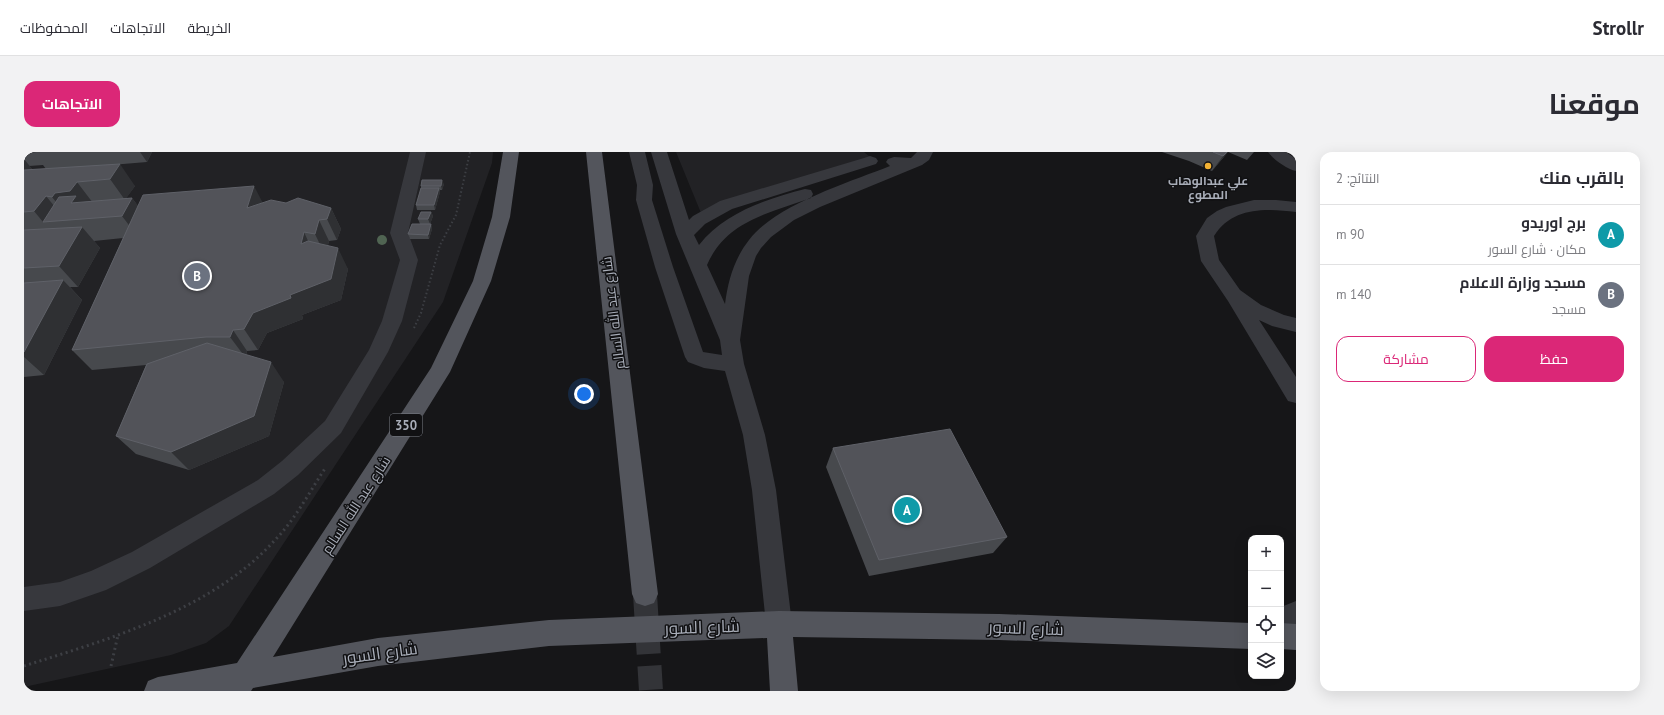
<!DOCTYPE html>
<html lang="ar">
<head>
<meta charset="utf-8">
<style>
	:root { --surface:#fff; --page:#f2f2f3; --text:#2b2b33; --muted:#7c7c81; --line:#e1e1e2; --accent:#db2777 }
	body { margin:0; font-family:"PT Sans",Cairo,sans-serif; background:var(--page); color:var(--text); direction:rtl }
	.controls { position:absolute; right:12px; bottom:12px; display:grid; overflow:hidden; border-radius:8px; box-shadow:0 4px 16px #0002 }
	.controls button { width:36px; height:36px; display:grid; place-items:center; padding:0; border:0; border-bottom:1px solid var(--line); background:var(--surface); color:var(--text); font:20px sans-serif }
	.you { position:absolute; left:560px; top:242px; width:14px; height:14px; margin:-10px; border:3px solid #fff; border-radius:50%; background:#1a73e8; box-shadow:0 0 0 6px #1a73e833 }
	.badge { display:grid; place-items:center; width:26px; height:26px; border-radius:50%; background:var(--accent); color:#fff; font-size:13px; font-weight:700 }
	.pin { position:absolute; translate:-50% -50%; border:2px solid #fff; box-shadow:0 1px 4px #0006 }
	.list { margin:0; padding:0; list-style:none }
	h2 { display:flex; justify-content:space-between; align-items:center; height:52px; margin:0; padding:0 16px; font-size:17px }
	h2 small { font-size:13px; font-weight:400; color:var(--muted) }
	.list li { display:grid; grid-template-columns:26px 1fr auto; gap:12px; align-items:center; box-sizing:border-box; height:60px; padding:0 16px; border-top:1px solid var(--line) }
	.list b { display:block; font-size:15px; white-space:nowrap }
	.list p { margin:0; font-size:13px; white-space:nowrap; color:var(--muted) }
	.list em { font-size:13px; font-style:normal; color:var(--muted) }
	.actions { display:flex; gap:8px; padding:12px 16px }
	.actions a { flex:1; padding:9px 0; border:1px solid var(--accent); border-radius:12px; text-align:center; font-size:14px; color:var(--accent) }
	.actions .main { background:var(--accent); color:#fff }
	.icon { flex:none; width:22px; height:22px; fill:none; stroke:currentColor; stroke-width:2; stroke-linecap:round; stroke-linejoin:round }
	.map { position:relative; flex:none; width:1272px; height:539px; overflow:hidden; direction:ltr; border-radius:12px }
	header { display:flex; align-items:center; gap:24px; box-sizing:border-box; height:56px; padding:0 20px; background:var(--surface); border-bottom:1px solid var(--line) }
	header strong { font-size:19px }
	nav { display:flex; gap:22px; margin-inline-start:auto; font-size:14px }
	.intro { display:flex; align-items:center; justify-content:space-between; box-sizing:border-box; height:96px; padding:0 24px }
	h1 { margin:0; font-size:28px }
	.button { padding:10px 18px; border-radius:12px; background:var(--accent); color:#fff; font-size:14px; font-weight:700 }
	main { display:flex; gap:24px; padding:0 24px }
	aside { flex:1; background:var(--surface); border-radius:12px; box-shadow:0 4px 16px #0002 }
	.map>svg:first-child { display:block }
	.built { fill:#222225 }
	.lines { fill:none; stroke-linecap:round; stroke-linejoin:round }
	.major-tunnel { stroke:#333438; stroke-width:24; stroke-dasharray:24 12; stroke-linecap:butt }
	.path-far1 { stroke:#3d3f44; stroke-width:2; stroke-dasharray:1.5 2.5; stroke-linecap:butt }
	.path { stroke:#3d3f44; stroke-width:3; stroke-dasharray:2 3.5; stroke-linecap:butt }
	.minor { fill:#37383d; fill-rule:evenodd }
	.major { fill:#53555c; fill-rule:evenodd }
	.tree { fill:#506452 }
	.wall { fill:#47494d; fill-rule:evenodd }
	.shaded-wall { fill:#2f3033 }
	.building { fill:#525359; stroke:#5f6168 }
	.poi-dot { fill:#f2b134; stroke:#111113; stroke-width:1.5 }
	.labels { text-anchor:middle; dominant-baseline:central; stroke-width:3; stroke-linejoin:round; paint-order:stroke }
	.far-poi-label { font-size:12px; font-weight:bold; fill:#a8adb8; stroke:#111113 }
	.shield { fill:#111113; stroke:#7b7e86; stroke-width:1 }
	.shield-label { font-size:13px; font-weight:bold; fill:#a8adb8 }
	.street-label { font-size:14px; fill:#a8adb8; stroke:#111113 }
	.near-street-label { font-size:17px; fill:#a8adb8; stroke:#111113 }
</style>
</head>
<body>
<header>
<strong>Strollr</strong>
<nav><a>الخريطة</a><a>الاتجاهات</a><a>المحفوظات</a></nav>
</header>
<div class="intro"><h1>موقعنا</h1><a class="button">الاتجاهات</a></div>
<main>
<aside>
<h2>بالقرب منك<small>النتائج: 2</small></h2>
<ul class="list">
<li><span class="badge" style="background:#0f9aa8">A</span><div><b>برج اوريدو</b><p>مكان · شارع السور</p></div><em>90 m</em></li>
<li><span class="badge" style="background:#6b7280">B</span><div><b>مسجد وزارة الاعلام</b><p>مسجد</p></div><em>140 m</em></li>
</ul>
<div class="actions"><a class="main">حفظ</a><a>مشاركة</a></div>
</aside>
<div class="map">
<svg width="1272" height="539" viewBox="0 0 1272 539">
	<rect width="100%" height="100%" fill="#161618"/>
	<path class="built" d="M 0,0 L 469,0 L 468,11 L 419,150 L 205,474 L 182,491 L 147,503 L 0,535 Z
		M 652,0 L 840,0 L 846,5 L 677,61 Z"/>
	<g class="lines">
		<path class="major-tunnel" d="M 621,442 L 627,539"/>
		<path class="path-far1" d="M 390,176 L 397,161 L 416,93 L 432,63 L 446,0"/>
		<path class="path" d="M 0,514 C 88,486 188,458 252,387 C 272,366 286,339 302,315
			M 87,514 L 94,483"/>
		<path class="minor" d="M 386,0 L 402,0 L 384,81 L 394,108 L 378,169 L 364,200 L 317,281 L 274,323 L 250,342 L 126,416 L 82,438 L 36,454 L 0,459 L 0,435 L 36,430 L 67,419 L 108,400 L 234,328 L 258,309 L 301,269 L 345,198 L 358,169 L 376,108 L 366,81 Z
			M 605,0 L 621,0 L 629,33 L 628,48 L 649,115 L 679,200 L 698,203 L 696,188 L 652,82 L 627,0 L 643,0 L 665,68 L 669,64 L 696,49 L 840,6 L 846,4 L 852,6 L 854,9 L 852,12 L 708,57 L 681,72 L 670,83 L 675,93 C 700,61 742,47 781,37 L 787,38 L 789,42 L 787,46 C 745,61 702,69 683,113 L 701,152 C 704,129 710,107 725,88 C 751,53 826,30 866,14 L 862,10 L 864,7 L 870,5 L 887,6 L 893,0 L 909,0 L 905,8 L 898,13 L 796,55 L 770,68 L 747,85 L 737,96 L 732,104 L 725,124 L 716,188 L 720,212 L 741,283 L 752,338 L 768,472 L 764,481 L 755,485 L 746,481 L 742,472 L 728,338 L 719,283 L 701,219 L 680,216 L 664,210 L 661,205 L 631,115 L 612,48 L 613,33 Z
			M 1244,0 L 1262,0 L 1272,7 L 1272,19 C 1263,17 1250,8 1244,0 Z
			M 1230,48 L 1252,48 L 1272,50 L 1272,60 C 1241,56 1208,55 1190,84 L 1195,108 L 1216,138 L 1237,153 L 1260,163 L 1272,166 L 1272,180 L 1248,174 L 1235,168 L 1272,225 L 1272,251 L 1264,249 L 1204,149 L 1177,109 L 1172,84 L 1183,66 L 1193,59 L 1202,55 Z
			M 1272,449 L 1272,475 L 1257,481 L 1257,455 Z"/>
		<path class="major" d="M 479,0 L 495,0 L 486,65 L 467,129 L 426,220 L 249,505 L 354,486 L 525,468 L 755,459 L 975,462 L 1227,471 L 1227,497 L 975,488 L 769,485 L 774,539 L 746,539 L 743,486 L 525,494 L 354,514 L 229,536 L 227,539 L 120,539 L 124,529 L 134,525 L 213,511 L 407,216 L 449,129 L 468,65 Z
			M 562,0 L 578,0 L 634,442 L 630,451 L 621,454 L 612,451 L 608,442 Z
			M 1257,471 L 1272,472 L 1272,498 L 1257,497 Z"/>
	</g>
	<circle class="tree" cx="358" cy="88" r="5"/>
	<path class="wall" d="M 0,0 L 128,0 L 123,10 L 75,14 L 111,34 L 102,46 L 108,46 L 114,54 L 239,51 L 262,51 L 307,56 L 317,77 L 313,88 L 305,89 L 304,93 L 324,117 L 317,148 L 278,163 L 279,167 L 243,181 L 234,198 L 223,199 L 222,203 L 260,230 L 245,284 L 165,318 L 112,302 L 92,284 L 122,213 L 68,218 L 48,198 L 99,86 L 70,89 L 76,96 L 54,135 L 46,135 L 58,148 L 20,223 L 0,225 ZM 19,13 L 22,17 L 9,18 L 5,14 Z
		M 1138,0 L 1230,0 L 1223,8 L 1204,0 L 1188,19 L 1165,9 Z
		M 420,32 L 418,38 L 416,38 L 416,40 L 411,58 L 393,58 L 392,53 L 397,36 L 397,34 Z
		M 407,60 L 409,64 L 406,72 L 396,72 L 394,67 Z
		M 407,72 L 408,77 L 405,87 L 386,87 L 384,82 Z
		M 809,296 L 983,385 L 969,401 L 845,424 L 802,315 Z"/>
	<path class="shaded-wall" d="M 116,0 L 128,0 L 123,10 Z
		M 1203,0 L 1204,0 L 1188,19 L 1199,4 Z
		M 0,7 L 13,23 L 0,21 Z
		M 96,12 L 111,34 L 101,48 L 86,27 Z
		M 418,28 L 420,32 L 418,38 L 417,34 Z
		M 53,30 L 69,51 L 45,66 L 28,45 L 31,41 Z
		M 230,34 L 241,55 L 223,56 Z
		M 415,36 L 416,40 L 411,58 L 410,53 Z
		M 22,44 L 40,66 L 19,70 L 10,59 Z
		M 108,46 L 124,67 L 114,85 L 98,64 Z
		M 307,56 L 317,77 L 313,88 L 303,67 Z
		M 407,60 L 409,64 L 406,72 L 404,67 Z
		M 295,68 L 305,89 L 301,103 L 291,82 Z
		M 407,72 L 408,77 L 405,87 L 404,83 Z
		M 58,75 L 76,96 L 54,135 L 35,114 Z
		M 280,80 L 290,102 L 277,92 Z
		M 314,96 L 324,117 L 317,148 L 278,163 L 279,167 L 243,181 L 234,198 L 220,177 L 229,161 Z
		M 39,128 L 58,148 L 20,223 L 0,205 L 0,200 Z
		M 209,178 L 223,199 L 221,205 L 206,185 Z
		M 247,210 L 260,230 L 245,284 L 165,318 L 147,300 Z"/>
	<path class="building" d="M 1189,0 L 1203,0 L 1199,4 Z
		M 96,12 L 86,27 L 53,30 L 46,39 L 31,41 L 28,45 L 22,44 L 10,59 L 0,60 L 0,18 Z
		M 398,28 L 418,28 L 417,34 L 397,34 Z
		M 230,34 L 223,56 L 247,48 L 262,51 L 274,46 L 307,56 L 303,67 L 295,68 L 291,82 L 280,80 L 277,92 L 284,89 L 314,96 L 307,127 L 266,143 L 267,146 L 229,161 L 220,177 L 209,178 L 206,185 L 182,185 L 48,198 L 119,43 Z
		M 397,36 L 415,36 L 410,53 L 392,53 Z
		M 52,44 L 47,51 L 108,46 L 98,64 L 19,70 L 35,45 Z
		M 397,60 L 407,60 L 404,67 L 394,67 Z
		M 388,72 L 407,72 L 404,83 L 384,82 Z
		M 58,75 L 35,114 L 0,116 L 0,78 Z
		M 39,128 L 0,200 L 0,131 Z
		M 183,191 L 247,210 L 230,264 L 147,300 L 92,284 L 123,212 Z
		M 926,277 L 983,385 L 855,408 L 809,296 Z"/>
	<circle class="poi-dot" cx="1184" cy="14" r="4"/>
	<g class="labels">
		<g class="far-poi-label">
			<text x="1184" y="28">علي عبدالوهاب<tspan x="1184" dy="14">المطوع</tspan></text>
		</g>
		<rect class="shield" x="366" y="262" width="32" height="22" rx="3"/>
		<g class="shield-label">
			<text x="382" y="273">350</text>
		</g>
		<g class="street-label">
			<text transform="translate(589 161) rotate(-97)">شارع عبد الله السالم</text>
			<text transform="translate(332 353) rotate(-57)">شارع عبد الله السالم</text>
		</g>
		<g class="near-street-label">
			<text transform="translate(678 475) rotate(-2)">شارع السور</text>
			<text transform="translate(1002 476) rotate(2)">شارع السور</text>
			<text transform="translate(356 501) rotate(-8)">شارع السور</text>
		</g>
	</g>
</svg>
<div class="controls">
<button>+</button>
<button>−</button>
<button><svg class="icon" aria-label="locate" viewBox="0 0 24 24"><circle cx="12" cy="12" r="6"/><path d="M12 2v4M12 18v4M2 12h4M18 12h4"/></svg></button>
<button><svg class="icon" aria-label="layers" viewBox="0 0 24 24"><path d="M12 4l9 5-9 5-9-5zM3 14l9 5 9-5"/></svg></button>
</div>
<div class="you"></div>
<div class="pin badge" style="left:883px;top:358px;background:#0f9aa8">A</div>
<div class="pin badge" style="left:173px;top:124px;background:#6b7280">B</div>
</div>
</main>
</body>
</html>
